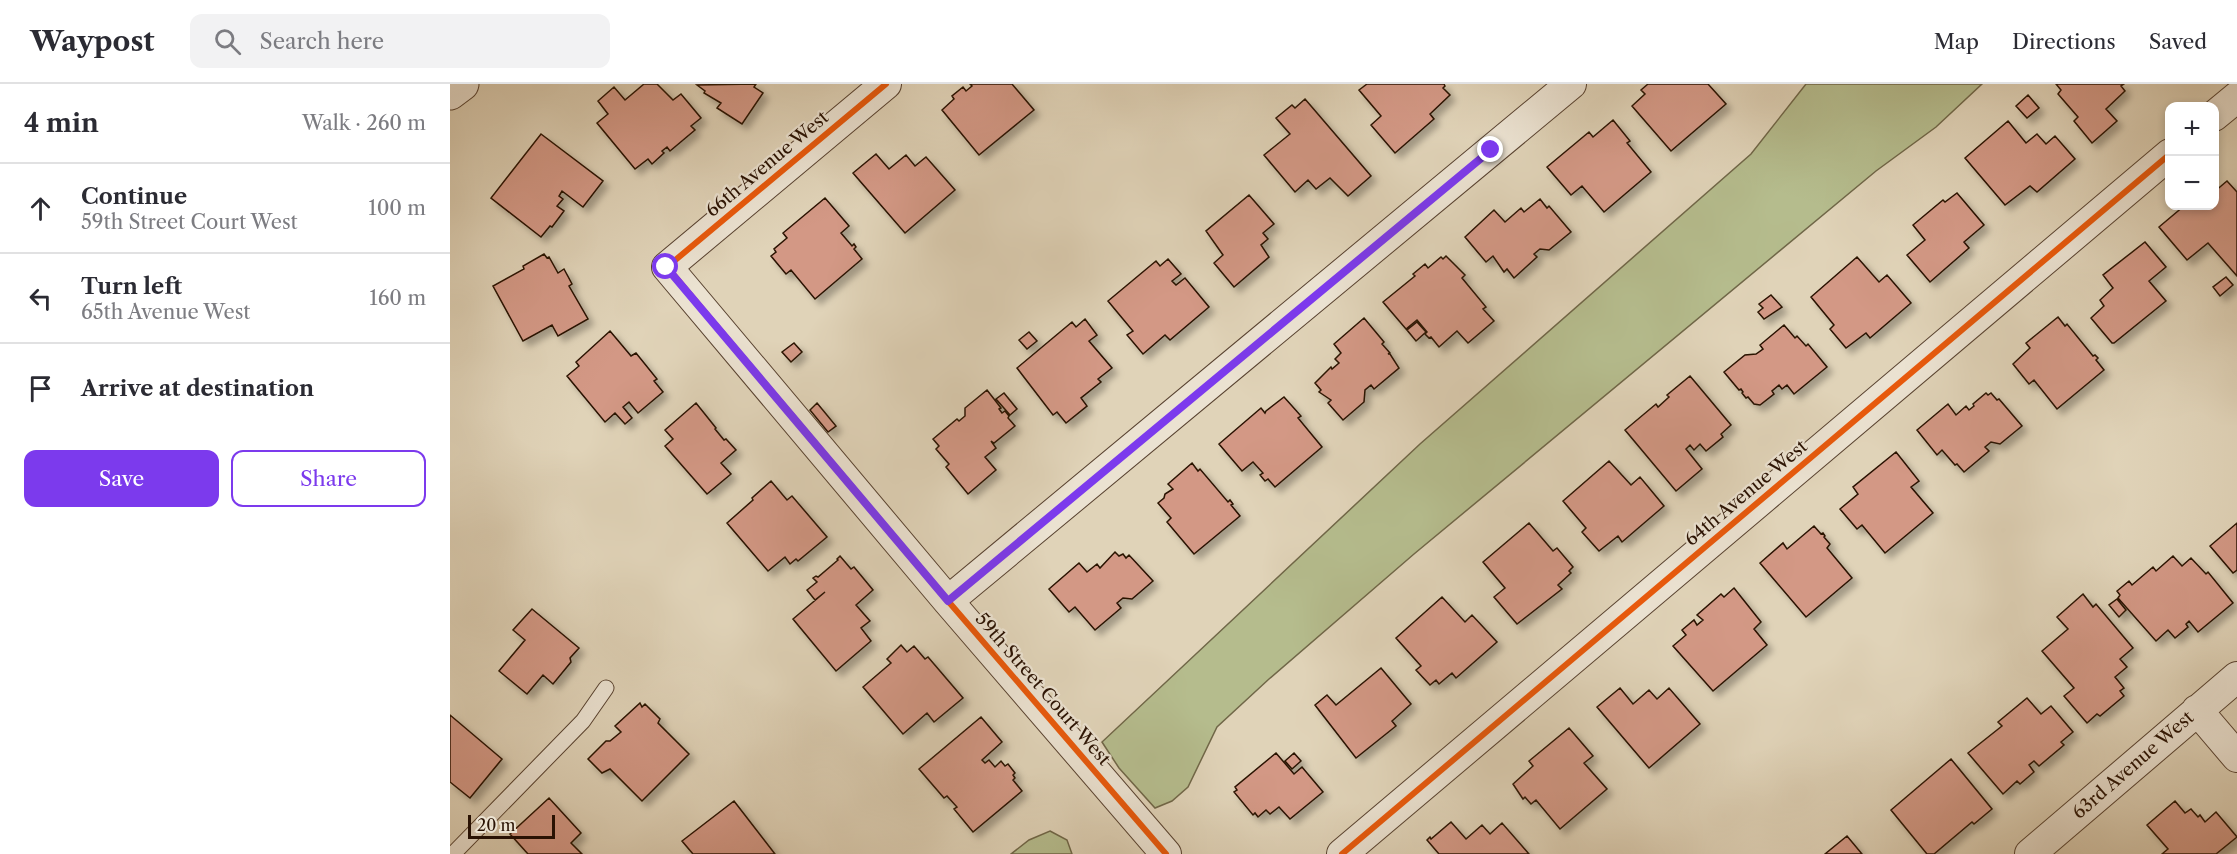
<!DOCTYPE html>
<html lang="en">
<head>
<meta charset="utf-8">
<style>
	:root { --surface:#fff; --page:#f2f2f3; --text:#2b2b33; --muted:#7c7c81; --line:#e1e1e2; --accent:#7c3aed }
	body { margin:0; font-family:"Libre Caslon Text",serif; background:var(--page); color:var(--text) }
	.controls { position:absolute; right:18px; top:18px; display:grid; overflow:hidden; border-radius:12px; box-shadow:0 3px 9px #0003 }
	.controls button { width:54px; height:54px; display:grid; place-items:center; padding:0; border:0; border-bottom:2px solid var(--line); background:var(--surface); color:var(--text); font:30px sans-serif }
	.scale { position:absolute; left:18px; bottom:15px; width:87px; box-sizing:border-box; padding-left:6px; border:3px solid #2a1203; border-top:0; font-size:16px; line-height:21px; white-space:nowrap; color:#2a1203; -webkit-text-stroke:4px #ebe2d1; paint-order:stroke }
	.stop { position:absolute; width:18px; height:18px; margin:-14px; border:4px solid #7c3aed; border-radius:50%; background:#fff }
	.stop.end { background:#7c3aed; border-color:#fff; box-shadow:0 2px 6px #0008 }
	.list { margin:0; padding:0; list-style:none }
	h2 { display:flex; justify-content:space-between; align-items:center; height:78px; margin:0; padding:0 24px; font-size:26px }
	h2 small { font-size:20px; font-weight:400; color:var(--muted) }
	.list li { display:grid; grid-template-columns:39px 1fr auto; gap:18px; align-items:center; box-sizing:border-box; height:90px; padding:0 24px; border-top:2px solid var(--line) }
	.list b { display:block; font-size:22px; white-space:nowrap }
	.list p { margin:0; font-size:20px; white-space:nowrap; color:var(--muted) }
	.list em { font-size:20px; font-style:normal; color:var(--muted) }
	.actions { display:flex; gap:12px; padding:18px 24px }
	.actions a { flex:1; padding:14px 0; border:2px solid var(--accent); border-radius:12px; text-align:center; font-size:21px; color:var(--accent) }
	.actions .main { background:var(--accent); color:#fff }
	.icon { flex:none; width:33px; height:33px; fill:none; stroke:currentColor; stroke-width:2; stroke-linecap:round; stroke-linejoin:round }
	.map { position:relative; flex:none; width:1787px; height:770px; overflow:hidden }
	header { display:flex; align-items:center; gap:36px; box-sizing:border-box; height:84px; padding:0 30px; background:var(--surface); border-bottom:2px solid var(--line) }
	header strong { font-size:28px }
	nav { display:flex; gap:33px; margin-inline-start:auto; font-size:21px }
	.search { width:420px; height:54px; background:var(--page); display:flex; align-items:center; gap:15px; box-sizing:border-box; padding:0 21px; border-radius:12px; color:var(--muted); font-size:22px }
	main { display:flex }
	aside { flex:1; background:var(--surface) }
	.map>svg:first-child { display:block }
	.green { fill:#b5bc8d; stroke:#706748; stroke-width:1.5 }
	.building { fill:#d39885; stroke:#2a1203; stroke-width:1.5; filter:url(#shadow) }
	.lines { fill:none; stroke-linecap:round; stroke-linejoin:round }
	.service-casing { stroke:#584230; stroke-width:17 }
	.minor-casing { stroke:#584230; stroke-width:32 }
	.tertiary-casing { stroke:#584230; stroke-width:35 }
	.service { stroke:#ebe2d1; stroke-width:15 }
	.minor { stroke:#ebe2d1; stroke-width:30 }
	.tertiary { stroke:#ebe2d1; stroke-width:33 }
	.cycleway-casing { stroke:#ebe2d1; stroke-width:10 }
	.cycleway { stroke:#e8590c; stroke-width:6 }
	.route { stroke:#7c3aed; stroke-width:8 }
	.labels { text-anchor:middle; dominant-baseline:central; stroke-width:4.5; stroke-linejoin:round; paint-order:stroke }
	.street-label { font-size:18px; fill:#2a1203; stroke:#ebe2d1 }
</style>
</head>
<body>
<header>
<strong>Waypost</strong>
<div class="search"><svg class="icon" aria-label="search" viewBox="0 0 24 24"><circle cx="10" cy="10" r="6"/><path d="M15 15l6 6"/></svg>Search here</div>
<nav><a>Map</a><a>Directions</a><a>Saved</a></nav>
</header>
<main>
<aside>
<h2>4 min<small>Walk · 260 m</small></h2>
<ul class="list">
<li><svg class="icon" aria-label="ahead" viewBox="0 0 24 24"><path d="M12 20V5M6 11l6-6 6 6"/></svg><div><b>Continue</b><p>59th Street Court West</p></div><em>100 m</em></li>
<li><svg class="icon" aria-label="left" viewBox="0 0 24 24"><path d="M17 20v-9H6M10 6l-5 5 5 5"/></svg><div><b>Turn left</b><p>65th Avenue West</p></div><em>160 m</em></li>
<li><svg class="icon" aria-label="arrive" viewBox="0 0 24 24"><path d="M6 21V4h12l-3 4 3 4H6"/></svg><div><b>Arrive at destination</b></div></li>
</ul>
<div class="actions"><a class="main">Save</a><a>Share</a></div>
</aside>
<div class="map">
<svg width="1787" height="770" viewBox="0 0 1787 770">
	<defs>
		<filter id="shadow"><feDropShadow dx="5.5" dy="5.5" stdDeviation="3" flood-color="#0004"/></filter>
	</defs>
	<rect width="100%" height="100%" fill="#e0d3b8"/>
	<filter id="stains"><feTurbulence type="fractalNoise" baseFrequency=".00333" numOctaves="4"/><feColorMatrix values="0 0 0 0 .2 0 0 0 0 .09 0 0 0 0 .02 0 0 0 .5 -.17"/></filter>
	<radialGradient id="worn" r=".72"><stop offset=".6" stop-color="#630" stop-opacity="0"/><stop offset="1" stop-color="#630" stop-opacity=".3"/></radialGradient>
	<path class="green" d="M 1356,0 L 1532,0 L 1486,43 L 1426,87 L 964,470 L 819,595 L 767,643 L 738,703 L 722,717 L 705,724 L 669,684 L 652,658 L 970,360 L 1301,70 Z
		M 600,747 L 617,756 L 622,770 L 561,770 L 579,756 Z"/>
	<path class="building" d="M 194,0 L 207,0 L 223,16 L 231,10 L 251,34 L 241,42 L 245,46 L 220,67 L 217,63 L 212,67 L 214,69 L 202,80 L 198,75 L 185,85 L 147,39 L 158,30 L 148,17 L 164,3 L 175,16 Z
		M 306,0 L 304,3 L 313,9 L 292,40 L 267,24 L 271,19 L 254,9 L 255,7 L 247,1 Z
		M 520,0 L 562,0 L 584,26 L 529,71 L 492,26 L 504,15 L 502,12 L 513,3 L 516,7 L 522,2 Z
		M 917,0 L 994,0 L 995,2 L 993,4 L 1000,11 L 980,30 L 984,35 L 945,69 L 921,41 L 931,32 L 909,6 Z
		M 1198,0 L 1258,0 L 1276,20 L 1221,67 L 1182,22 L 1195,10 L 1191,6 Z
		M 1606,0 L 1674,0 L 1671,2 L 1675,7 L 1656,25 L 1667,37 L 1642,59 L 1624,37 L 1628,33 L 1608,10 L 1611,6 Z
		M 1578,11 L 1589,24 L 1577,34 L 1566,22 Z
		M 855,15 L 921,92 L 898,112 L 880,94 L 866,105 L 858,96 L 845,108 L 814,71 L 840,50 L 826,34 L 842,21 L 845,24 Z
		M 1163,36 L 1180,57 L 1177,59 L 1201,88 L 1154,128 L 1132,102 L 1121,111 L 1097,83 L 1139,48 L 1143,53 Z
		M 1558,37 L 1576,59 L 1587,50 L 1596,60 L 1605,52 L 1625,75 L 1587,108 L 1580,102 L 1555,121 L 1515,74 Z
		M 91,50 L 153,97 L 133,123 L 112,107 L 109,112 L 113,115 L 107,122 L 114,127 L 102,143 L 100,142 L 91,153 L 41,114 Z
		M 426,70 L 439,85 L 456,71 L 465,82 L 476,73 L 505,106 L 455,149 L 403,89 Z
		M 1777,97 L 1787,108 L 1787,192 L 1758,159 L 1737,176 L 1709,143 L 1734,122 L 1764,122 L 1764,108 Z
		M 1507,109 L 1534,141 L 1514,158 L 1519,164 L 1480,198 L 1457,171 L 1475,156 L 1463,141 L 1493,116 L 1495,118 Z
		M 799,111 L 824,140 L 813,149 L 818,155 L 811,161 L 819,173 L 784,203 L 764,179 L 773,171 L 756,147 Z
		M 375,114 L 399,142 L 391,149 L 402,162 L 404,160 L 406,163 L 404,165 L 412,175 L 365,215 L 341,186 L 336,190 L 321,172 L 326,168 L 324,165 L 337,154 L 333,149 Z
		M 1090,115 L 1097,124 L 1099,122 L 1121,148 L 1099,166 L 1090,165 L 1084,170 L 1087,173 L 1064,194 L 1057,185 L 1054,188 L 1043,172 L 1036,178 L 1015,153 L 1044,126 L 1055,138 L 1071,124 L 1074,128 Z
		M 1695,158 L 1716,183 L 1699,197 L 1716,217 L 1664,259 L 1662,259 L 1641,234 L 1654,222 L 1650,216 L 1663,204 L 1653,191 Z
		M 94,170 L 97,174 L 99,173 L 108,189 L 114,185 L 122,200 L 119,202 L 138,235 L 108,252 L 102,241 L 73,257 L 43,202 L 74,185 L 73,182 Z
		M 996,172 L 1015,191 L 1012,194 L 1036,223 L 1033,225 L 1044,237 L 1018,259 L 1007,247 L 989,263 L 981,253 L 979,254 L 975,250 L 977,248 L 967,236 L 956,245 L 933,218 L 965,192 L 963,190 L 975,180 L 978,184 L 991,173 L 993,175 Z
		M 1407,173 L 1429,198 L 1437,191 L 1461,219 L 1420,254 L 1416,249 L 1396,264 L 1380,245 L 1384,241 L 1361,213 Z
		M 718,175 L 731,190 L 722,197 L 726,201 L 735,194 L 759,223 L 720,256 L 715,251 L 693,270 L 677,251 L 683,247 L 658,217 L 706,177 L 710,182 Z
		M 1776,193 L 1783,201 L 1770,212 L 1763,203 Z
		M 1321,211 L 1332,223 L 1314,235 L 1308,228 L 1313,224 L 1309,220 Z
		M 1608,233 L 1615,242 L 1617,240 L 1643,272 L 1645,271 L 1648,274 L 1646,276 L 1654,286 L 1607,325 L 1584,296 L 1579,300 L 1563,280 L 1580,264 L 1576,259 Z
		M 914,234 L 934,258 L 932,260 L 940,269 L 938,270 L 940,270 L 949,284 L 924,305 L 921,301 L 915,306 L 914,318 L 893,336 L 878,319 L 881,316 L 869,308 L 871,306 L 865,299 L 881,283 L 882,285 L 889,279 L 885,275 L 891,269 L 884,260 Z
		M 635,235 L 647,251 L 639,257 L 662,284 L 648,295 L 651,298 L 631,314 L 637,322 L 616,339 L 607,328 L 603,331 L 567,284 L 622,238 L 626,243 Z
		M 967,238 L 976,248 L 966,257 L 957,246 Z
		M 1334,241 L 1345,254 L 1347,252 L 1356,262 L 1358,260 L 1377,283 L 1344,310 L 1337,301 L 1332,305 L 1329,301 L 1322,307 L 1324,310 L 1310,321 L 1304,320 L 1298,313 L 1296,314 L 1292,309 L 1293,308 L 1291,305 L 1289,306 L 1274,288 L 1295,271 L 1306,270 L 1313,265 L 1310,261 Z
		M 160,247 L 181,272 L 186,269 L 207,295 L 204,297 L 213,308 L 188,329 L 179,318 L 173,323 L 182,334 L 175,340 L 165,329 L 155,338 L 117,292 L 129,282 L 126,278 Z
		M 579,248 L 587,257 L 577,265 L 569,256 Z
		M 344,259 L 352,268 L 341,278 L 332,268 Z
		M 1240,292 L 1281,341 L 1271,350 L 1273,353 L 1256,367 L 1250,360 L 1244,366 L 1240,361 L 1236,365 L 1252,385 L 1226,407 L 1175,346 L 1206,320 L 1208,323 L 1219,313 L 1217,311 Z
		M 537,306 L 551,324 L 549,325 L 552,329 L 555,327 L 559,332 L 558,334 L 565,342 L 544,359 L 541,357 L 546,364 L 535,373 L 546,386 L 518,410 L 496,383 L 499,380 L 486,365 L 489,362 L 483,355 L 507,335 L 509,337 L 515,332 L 515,324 Z
		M 554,309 L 567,325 L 560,331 L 546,315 Z
		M 1536,309 L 1538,311 L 1541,309 L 1547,316 L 1549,315 L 1572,342 L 1550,360 L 1541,358 L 1535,363 L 1539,367 L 1514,388 L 1507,380 L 1505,381 L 1492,366 L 1487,371 L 1467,346 L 1498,320 L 1506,331 L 1516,322 L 1519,326 L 1524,322 L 1523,320 Z
		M 834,313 L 851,332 L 848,334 L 872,363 L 825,403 L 818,395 L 815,397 L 810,391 L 813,389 L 803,378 L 792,387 L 769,360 L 811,324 L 815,329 L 816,327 Z
		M 246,319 L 266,344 L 265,345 L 274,356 L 276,355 L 286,366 L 271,379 L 281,390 L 257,410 L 215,362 L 223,355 L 215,346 Z
		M 367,319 L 386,342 L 378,348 L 360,326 Z
		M 1446,368 L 1469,397 L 1461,403 L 1483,429 L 1435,469 L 1412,441 L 1407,445 L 1390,425 L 1408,410 L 1403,403 Z
		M 1159,377 L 1181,401 L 1190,393 L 1214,422 L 1172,458 L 1168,452 L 1149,467 L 1132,448 L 1136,444 L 1113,417 Z
		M 742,379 L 748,387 L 750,385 L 778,418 L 780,416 L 783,420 L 781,421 L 790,432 L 744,470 L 717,438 L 721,434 L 708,419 L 714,414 L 715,410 L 723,405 L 718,400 Z
		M 321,397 L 337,416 L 342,412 L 377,453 L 348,477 L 346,475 L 340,480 L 335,473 L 318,487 L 277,439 L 303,416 L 302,414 Z
		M 1079,439 L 1103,467 L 1107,464 L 1123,483 L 1119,487 L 1121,489 L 1108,501 L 1112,505 L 1067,540 L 1044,513 L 1055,504 L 1033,478 Z
		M 1787,439 L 1787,486 L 1783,489 L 1760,462 Z
		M 1364,442 L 1371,450 L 1373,449 L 1375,452 L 1374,453 L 1380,460 L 1377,464 L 1402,494 L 1356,533 L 1310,479 L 1333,459 L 1337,465 Z
		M 665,468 L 669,472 L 673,470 L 676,474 L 679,471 L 703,497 L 682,515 L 673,514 L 667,519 L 671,524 L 645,546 L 625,523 L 619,528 L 599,505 L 629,479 L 637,488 L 647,480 L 650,484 Z
		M 390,472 L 401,485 L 404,483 L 423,506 L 406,521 L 420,537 L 411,544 L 421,557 L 386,587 L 343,535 L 375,508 L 365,516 L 357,506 L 367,498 L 363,494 L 366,492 L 368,493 L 388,476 L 387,475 Z
		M 1723,472 L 1732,482 L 1741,474 L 1756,490 L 1758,488 L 1783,519 L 1748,548 L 1739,537 L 1736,540 L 1738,543 L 1725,554 L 1718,546 L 1706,557 L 1668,514 L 1670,511 L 1667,507 L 1679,497 L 1682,501 L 1703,483 L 1706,487 Z
		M 1284,504 L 1311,538 L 1304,545 L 1317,561 L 1263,607 L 1223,562 L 1236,551 L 1232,546 L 1244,536 L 1247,541 L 1253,536 L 1247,531 L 1271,510 L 1274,513 Z
		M 1633,510 L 1643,523 L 1646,520 L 1683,564 L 1670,575 L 1677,583 L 1665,593 L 1674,604 L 1670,607 L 1674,612 L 1650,632 L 1647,630 L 1637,639 L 1614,612 L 1624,604 L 1592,567 L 1618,545 L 1607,533 Z
		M 992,513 L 1015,538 L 1022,531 L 1047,558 L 1006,594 L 1002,589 L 989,600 L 986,596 L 980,601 L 966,586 L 971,582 L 946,554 Z
		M 1667,515 L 1676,526 L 1669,533 L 1659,521 Z
		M 82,525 L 129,564 L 120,574 L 121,578 L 103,600 L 93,591 L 77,610 L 49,587 L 75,556 L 63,546 Z
		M 451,561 L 457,568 L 464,562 L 475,575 L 478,573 L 513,614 L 484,638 L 477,629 L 453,650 L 413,603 L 441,579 L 437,575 Z
		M 931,584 L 961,620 L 942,637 L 946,642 L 906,674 L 865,621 L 877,611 L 886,621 Z
		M 1170,604 L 1183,620 L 1199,606 L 1207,615 L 1219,604 L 1250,640 L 1199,684 L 1147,623 Z
		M 1577,614 L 1591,630 L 1601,622 L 1623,648 L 1611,658 L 1614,661 L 1589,682 L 1584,677 L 1579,681 L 1584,688 L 1570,700 L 1567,697 L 1553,710 L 1518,669 L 1552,642 L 1548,638 Z
		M 190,619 L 192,623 L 195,620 L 210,635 L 208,639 L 239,670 L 192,717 L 160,685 L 152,689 L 138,675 L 156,657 L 160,657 L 171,648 L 165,642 Z
		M 0,631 L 52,675 L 20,714 L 0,698 Z
		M 531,633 L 552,658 L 532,676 L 535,679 L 539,676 L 545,683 L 551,677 L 555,682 L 558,680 L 565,689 L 563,691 L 565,694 L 563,696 L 572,707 L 523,748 L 504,725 L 507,723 L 497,712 L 494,714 L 469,685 Z
		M 1119,644 L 1143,672 L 1134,679 L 1157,705 L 1110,745 L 1086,716 L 1081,720 L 1075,713 L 1073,715 L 1063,700 L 1083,682 L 1079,677 Z
		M 826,669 L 844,690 L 852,683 L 873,708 L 840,735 L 829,723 L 820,730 L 816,726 L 808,733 L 805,729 L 803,731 L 784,708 L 787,706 L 785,703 Z
		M 844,669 L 851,677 L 842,685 L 835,677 Z
		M 1501,675 L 1542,725 L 1524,740 L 1522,738 L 1484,770 L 1477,770 L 1441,726 Z
		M 99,714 L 131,749 L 121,759 L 132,770 L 78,770 L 60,750 Z
		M 284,717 L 325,770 L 243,770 L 232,757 Z
		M 1725,717 L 1735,729 L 1741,725 L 1748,733 L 1750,731 L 1755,738 L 1766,728 L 1787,753 L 1766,770 L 1712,770 L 1718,765 L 1697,741 Z
		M 1001,738 L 1016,755 L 1032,741 L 1040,750 L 1052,739 L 1079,770 L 989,770 L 977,756 L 980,753 L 981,755 Z
		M 1397,752 L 1412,770 L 1375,770 Z"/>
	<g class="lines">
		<defs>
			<path id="service" d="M 3,770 L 133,637 L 156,604"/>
			<path id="minor" d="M 436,0 L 217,183 L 498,517 L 716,770
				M 1764,32 L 1787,13
				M 498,517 L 1121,0
				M 1747,626 L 1787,673
				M 892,770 L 1720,70
				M 1580,770 L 1787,593"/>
			<path id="tertiary" d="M 0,9 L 12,0"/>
		</defs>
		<use href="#service" class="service-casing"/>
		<use href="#minor" class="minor-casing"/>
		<use href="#tertiary" class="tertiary-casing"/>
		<use href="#service" class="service"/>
		<use href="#minor" class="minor"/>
		<use href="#tertiary" class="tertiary"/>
		<defs>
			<path id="cycleway" d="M 436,0 L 217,183 L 498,517 L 716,770
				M 892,770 L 1720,70"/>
		</defs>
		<use href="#cycleway" class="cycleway-casing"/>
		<use href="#cycleway" class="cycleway"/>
	</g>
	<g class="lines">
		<path class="route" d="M 216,183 L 498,517 L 1041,66"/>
	</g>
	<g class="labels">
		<g class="street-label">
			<text transform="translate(317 80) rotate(-40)">66th Avenue West</text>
			<text transform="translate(1296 409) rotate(-40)">64th Avenue West</text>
			<text transform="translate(593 605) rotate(49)">59th Street Court West</text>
			<text transform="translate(1683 681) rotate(-41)">63rd Avenue West</text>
		</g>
	</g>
	<rect width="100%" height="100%" filter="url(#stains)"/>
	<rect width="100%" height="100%" fill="url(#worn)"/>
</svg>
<div class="controls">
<button>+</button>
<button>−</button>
</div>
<div class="scale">20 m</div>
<div class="stop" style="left:216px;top:183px"></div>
<div class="stop end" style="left:1041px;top:66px"></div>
</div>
</main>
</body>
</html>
